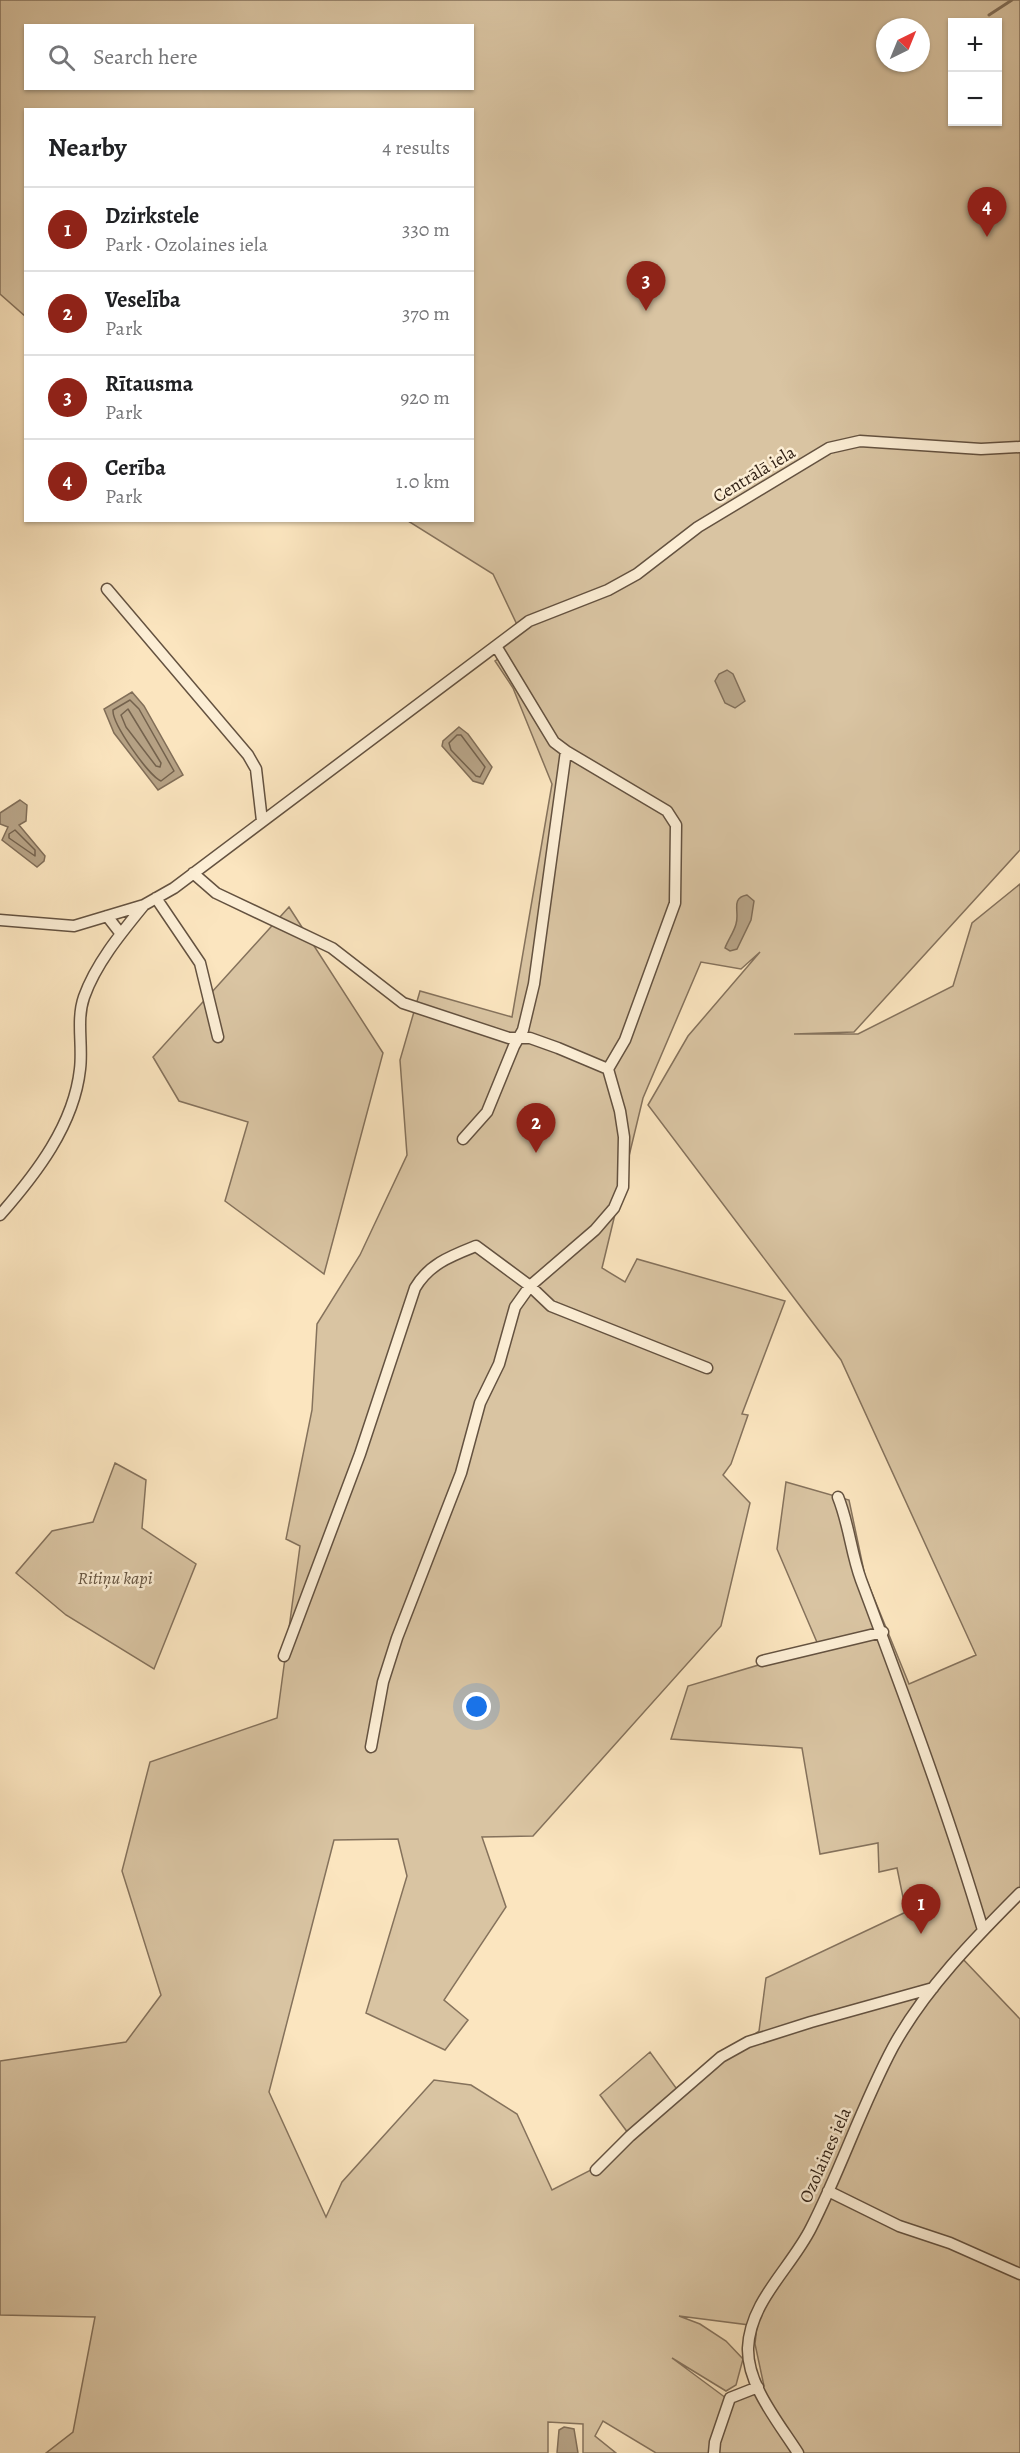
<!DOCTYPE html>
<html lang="en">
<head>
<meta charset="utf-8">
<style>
	:root { --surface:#fff; --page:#f2f2f2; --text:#202124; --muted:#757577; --line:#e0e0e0; --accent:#8f2418 }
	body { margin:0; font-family:Alegreya,serif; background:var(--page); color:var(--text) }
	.controls { position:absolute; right:18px; top:18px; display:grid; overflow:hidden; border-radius:0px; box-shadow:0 2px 4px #0004 }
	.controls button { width:54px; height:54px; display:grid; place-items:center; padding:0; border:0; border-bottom:2px solid var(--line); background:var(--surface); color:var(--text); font:30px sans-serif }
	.compass { position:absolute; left:876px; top:18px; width:54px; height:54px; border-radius:50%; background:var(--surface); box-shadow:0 2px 4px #0004; rotate:43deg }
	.you { position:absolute; left:477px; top:1707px; width:21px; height:21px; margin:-15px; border:4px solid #fff; border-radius:50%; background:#1a73e8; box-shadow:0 0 0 9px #1a73e833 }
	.badge { display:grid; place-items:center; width:39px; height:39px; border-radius:50%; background:var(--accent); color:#fff; font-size:20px; font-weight:700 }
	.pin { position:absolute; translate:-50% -50px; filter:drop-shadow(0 2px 3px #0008) }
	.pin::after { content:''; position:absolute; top:32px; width:21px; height:18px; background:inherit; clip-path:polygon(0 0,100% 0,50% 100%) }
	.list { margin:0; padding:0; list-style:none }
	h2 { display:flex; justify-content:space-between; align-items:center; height:78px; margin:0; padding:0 24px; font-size:26px }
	h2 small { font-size:20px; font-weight:400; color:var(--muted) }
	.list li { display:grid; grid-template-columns:39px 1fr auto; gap:18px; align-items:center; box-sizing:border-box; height:84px; padding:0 24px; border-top:2px solid var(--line) }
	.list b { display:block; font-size:22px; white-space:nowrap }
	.list p { margin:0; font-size:20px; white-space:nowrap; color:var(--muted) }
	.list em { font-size:20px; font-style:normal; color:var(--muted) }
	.icon { flex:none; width:33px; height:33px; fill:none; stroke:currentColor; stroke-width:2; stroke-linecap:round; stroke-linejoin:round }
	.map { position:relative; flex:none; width:1020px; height:2453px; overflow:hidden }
	.search { position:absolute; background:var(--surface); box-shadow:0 2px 4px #0004; left:24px; top:24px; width:450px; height:66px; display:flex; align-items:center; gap:15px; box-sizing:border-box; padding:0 21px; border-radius:0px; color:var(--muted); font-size:22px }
	.panel { position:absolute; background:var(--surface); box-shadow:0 2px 4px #0004; left:24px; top:108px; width:450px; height:414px; border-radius:0px }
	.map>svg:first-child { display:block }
	.green { fill:#d9c4a2; stroke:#85725c; stroke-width:1.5; fill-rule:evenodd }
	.water { fill:#b6a285; stroke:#816e58; stroke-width:1.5 }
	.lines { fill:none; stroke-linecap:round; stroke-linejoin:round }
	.shore { stroke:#74624d; stroke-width:1.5 }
	.stream { stroke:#816e58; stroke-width:3 }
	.minor-casing { stroke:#645240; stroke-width:13 }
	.minor { stroke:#fceed5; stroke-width:10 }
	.labels { text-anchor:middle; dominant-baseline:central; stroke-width:5; stroke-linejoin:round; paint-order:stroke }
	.street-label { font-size:18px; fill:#312115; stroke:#fceed5 }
	.park-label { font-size:18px; font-style:italic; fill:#63523f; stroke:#fceed5 }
</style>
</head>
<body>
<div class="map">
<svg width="1020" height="2453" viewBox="0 0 1020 2453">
	<rect width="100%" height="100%" fill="#fbe5bf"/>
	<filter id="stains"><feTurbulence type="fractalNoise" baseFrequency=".00333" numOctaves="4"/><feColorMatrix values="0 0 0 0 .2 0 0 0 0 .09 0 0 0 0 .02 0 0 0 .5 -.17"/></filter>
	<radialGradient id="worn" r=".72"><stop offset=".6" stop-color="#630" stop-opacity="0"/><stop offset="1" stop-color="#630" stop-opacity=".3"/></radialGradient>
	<path class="green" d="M 0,0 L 1020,0 L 1020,850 L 854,1032 L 794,1034 L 858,1034 L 953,986 L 972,923 L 1020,884 L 1020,1896 L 960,1956 L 1020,2019 L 1020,2453 L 656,2453 L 603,2421 L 595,2436 L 616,2453 L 583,2453 L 583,2424 L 548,2422 L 548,2453 L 46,2453 L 73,2432 L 95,2317 L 0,2315 L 0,2061 L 126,2042 L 161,1995 L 122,1871 L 150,1762 L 277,1718 L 300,1546 L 286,1539 L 312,1410 L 317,1324 L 360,1255 L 407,1155 L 400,1060 L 420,991 L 512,1017 L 552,784 L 513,688 L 495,661 L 501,657 L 496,646 L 520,631 L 493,574 L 408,521 L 472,520 L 472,110 L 26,110 L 25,316 L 0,294 ZM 952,22 L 998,22 L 998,122 L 952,122 ZM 26,26 L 472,26 L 472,88 L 26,88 ZM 885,27 L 921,27 L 921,63 L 885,63 ZM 760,952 L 688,1036 L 648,1105 L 841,1360 L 976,1655 L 909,1684 L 865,1576 L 849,1500 L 786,1482 L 777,1549 L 819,1647 L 688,1686 L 671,1739 L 802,1748 L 820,1854 L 878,1843 L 879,1872 L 897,1868 L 906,1912 L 766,1978 L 759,2031 L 676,2088 L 650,2052 L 600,2095 L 628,2133 L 593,2169 L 552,2190 L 517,2114 L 471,2085 L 434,2080 L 342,2182 L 326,2217 L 269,2092 L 334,1840 L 398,1839 L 407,1876 L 366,2013 L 445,2050 L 468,2020 L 444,2000 L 506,1907 L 482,1837 L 533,1836 L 721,1626 L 750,1503 L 723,1475 L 731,1464 L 748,1415 L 742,1414 L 785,1301 L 637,1259 L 625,1282 L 602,1268 L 643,1098 L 701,962 L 741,969 ZM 679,2316 L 757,2326 L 755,2344 L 764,2386 L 730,2401 L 672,2358 L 726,2391 L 736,2385 L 743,2359 L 726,2341 L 700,2324 Z
		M 289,907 L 383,1053 L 324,1274 L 225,1201 L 248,1122 L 179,1101 L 153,1057 Z
		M 115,1463 L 146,1480 L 142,1528 L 196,1564 L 154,1669 L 66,1615 L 16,1573 L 52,1531 L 93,1522 Z"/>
	<path class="water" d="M 727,670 L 733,674 L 745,701 L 735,708 L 725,703 L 715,681 L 719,674 Z
		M 132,692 L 144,706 L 183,775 L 158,790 L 114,733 L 104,709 Z
		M 459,727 L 468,734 L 492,767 L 483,784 L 473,781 L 442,746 L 443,741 Z
		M 20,800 L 27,805 L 26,821 L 19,825 L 45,856 L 44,861 L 37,867 L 2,840 L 8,827 L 0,824 L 0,813 Z
		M 747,895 L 754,901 L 751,920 L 737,949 L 730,951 L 725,948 C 728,940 734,932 736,924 C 740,912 730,898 747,895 Z
		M 564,2427 L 574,2429 L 578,2453 L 557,2453 L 559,2430 Z"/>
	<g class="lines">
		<path class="shore" d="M 130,700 L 139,709 L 174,771 L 161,781 C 149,776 112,724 113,710 Z
			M 128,709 L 161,763 L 160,767 L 156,766 L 126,727 L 121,715 Z
			M 457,735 L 461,735 L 485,767 L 480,777 L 476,776 L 451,750 L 449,743 Z
			M 15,830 L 35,850 L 35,856 L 9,838 L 9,834 Z"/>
		<path class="stream" d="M 989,15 L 1012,0"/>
		<defs>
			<path id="minor" d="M 107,589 L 248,755 L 256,769 L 262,821
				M 193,873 L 216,893 L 332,948 L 403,1003 L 509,1038 L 530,1038 L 558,1048 L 608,1069
				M 156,898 L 200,963 L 218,1037
				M 107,916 L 121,934
				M 0,920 L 74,926 L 144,905 L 174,888 L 529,621 L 608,590 L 637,574 L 698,527 L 829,448 L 860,441 L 981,449 L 1020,447
				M 463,1139 L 487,1112 L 514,1046 L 523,1030 L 534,984 L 566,751 L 554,742 L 496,646
				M 0,1215 C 36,1174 74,1125 80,1069 C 83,1045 76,1020 84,997 C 96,963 122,932 144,905
				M 838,1497 C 849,1524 851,1553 861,1580 C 904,1695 948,1812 983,1930
				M 284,1656 L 360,1454 L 415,1288 C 429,1264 451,1256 476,1246 L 530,1286 L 551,1306 L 707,1368
				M 762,1661 L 883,1632
				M 371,1747 L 383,1682 L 397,1638 L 461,1473 L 480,1403 L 499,1364 L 515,1307 L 530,1286 L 595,1230 L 614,1208 L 623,1187 L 624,1137 L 620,1111 L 608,1069 L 625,1040 L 675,903 L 676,825 L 667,811 L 566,751
				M 596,2170 L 630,2136 L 721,2057 L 748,2042 L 811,2022 L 933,1988
				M 828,2191 L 899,2226 L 950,2243 L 1020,2274
				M 714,2453 L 715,2442 L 730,2398 L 758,2387
				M 798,2453 C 779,2423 747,2385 748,2348 C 750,2301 791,2268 811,2228 C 841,2169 862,2105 893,2047 C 925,1989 974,1939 1020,1893"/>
		</defs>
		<use href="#minor" class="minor-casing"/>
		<use href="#minor" class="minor"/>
	</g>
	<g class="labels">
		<g class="street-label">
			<text transform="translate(754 474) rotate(-31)">Centrālā iela</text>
			<text transform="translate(825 2155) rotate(-66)">Ozolaines iela</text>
		</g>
		<g class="park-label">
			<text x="115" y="1578">Ritiņu kapi</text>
		</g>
	</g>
	<rect width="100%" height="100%" filter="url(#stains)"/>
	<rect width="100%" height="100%" fill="url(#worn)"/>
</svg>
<div class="controls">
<button>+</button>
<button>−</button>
</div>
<svg class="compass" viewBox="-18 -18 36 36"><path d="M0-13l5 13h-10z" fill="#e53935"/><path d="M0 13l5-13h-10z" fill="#757577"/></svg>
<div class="you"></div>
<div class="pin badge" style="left:921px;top:1934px">1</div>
<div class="pin badge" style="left:536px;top:1153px">2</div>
<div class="pin badge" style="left:646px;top:311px">3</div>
<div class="pin badge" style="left:987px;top:237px">4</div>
<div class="search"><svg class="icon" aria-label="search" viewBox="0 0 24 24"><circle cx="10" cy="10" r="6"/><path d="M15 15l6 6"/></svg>Search here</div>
<section class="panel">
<h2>Nearby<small>4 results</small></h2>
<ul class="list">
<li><span class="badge">1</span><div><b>Dzirkstele</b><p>Park · Ozolaines iela</p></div><em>330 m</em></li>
<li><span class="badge">2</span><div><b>Veselība</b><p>Park</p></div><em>370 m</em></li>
<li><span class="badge">3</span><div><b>Rītausma</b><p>Park</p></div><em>920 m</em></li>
<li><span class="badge">4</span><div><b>Cerība</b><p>Park</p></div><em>1.0 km</em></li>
</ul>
</section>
</div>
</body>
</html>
